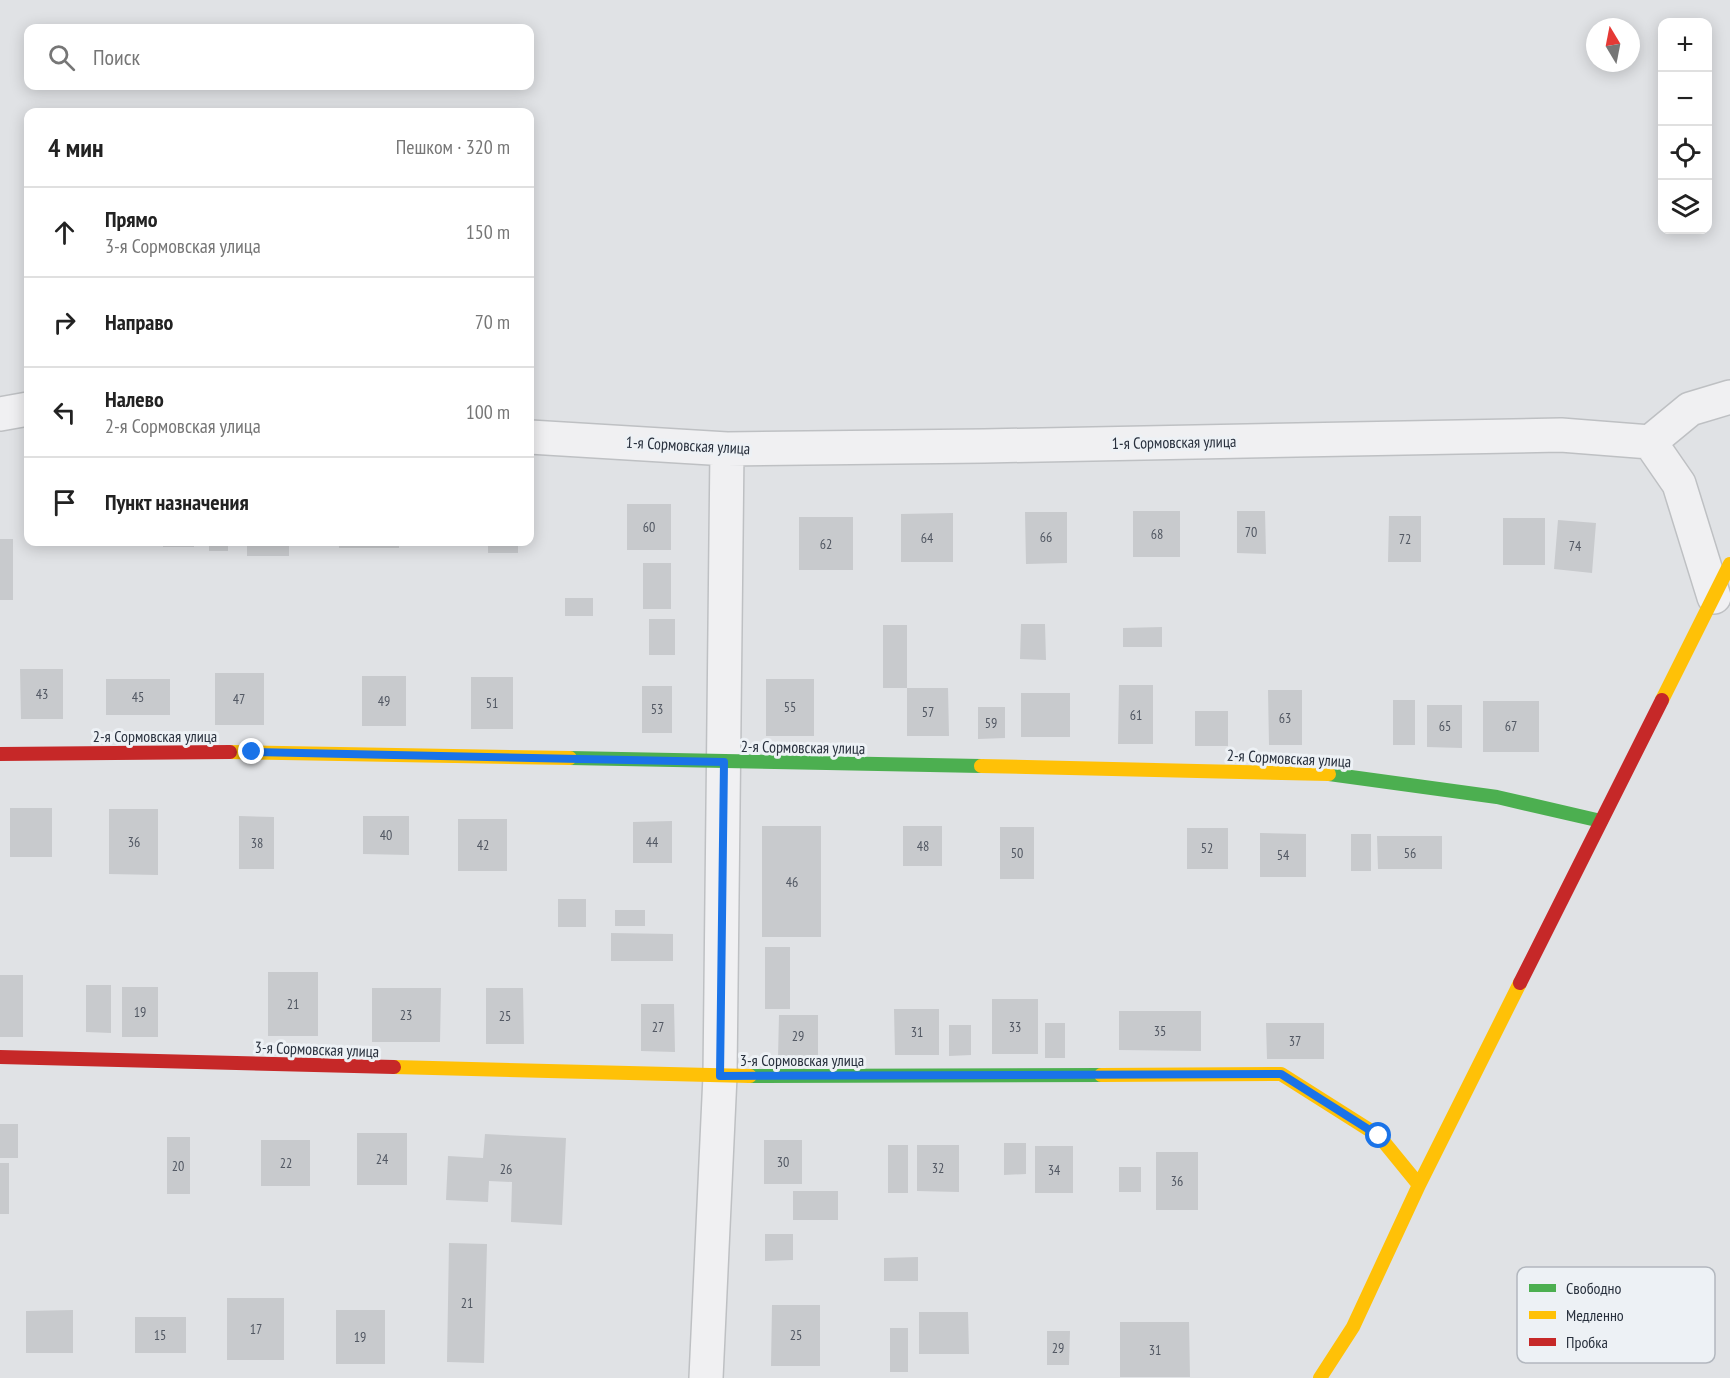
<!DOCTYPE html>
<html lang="ru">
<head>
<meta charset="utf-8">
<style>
	:root { --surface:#fff; --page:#f2f2f2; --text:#222; --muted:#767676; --line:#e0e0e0 }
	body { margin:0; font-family:"PT Sans Narrow",sans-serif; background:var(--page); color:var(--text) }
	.controls { position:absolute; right:18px; top:18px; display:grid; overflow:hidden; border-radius:12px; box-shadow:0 3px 15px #0003 }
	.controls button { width:54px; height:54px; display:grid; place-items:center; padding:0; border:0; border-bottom:2px solid var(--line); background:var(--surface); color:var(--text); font:30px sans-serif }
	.compass { position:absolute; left:1586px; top:18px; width:54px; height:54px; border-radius:50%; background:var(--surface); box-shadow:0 3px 15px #0003; rotate:350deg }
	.stop { position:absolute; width:18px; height:18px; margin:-14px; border:4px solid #1a73e8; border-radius:50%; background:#fff }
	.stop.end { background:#1a73e8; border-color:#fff; box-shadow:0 2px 6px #0008 }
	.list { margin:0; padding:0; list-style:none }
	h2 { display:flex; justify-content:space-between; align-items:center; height:78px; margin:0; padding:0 24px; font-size:26px }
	h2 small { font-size:20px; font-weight:400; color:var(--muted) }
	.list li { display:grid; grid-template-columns:39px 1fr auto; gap:18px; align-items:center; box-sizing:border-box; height:90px; padding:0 24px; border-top:2px solid var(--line) }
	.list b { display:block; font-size:22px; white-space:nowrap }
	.list p { margin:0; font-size:20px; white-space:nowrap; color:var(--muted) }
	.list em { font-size:20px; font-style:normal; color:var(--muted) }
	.icon { flex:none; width:33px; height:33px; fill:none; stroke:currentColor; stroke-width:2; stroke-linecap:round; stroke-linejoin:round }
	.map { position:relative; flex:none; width:1730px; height:1378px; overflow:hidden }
	.search { position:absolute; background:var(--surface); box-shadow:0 3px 15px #0003; left:24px; top:24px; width:510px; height:66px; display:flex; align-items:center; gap:15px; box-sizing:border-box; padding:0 21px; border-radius:12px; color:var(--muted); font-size:22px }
	.panel { position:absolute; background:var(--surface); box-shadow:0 3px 15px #0003; left:24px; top:108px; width:510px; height:438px; border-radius:12px }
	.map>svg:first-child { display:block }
	.building { fill:#c8cacd }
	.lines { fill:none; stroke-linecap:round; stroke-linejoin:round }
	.street-casing { stroke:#bec0c3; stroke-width:36 }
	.street { stroke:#f0f0f2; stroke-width:33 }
	.fast { stroke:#4caf50; stroke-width:14 }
	.slow { stroke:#ffc107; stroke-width:14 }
	.jam { stroke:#c62828; stroke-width:14 }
	.route { stroke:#1a73e8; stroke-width:8 }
	.labels { text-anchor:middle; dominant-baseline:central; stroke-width:6; stroke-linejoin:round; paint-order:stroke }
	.number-label { font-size:14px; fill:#515762 }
	.street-label { font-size:16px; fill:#28303d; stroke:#edf1f5 }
	.key { fill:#edf1f5; stroke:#b2b7be; stroke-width:1.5 }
	.key-label { font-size:16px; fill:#28303d }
</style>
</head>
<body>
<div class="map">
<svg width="1730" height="1378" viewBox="0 0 1730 1378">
	<rect width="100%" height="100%" fill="#e0e2e5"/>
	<path class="building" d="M 627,504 L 671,504 L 671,550 L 627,550 Z
		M 1133,511 L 1180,511 L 1180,557 L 1133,557 Z
		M 1237,511 L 1265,511 L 1266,554 L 1237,553 Z
		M 1025,512 L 1067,512 L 1067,563 L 1026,564 Z
		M 953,513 L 953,562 L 901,562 L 901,514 Z
		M 1389,516 L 1421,516 L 1421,562 L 1388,562 Z
		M 799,517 L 853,517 L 853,570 L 799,570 Z
		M 1503,518 L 1545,518 L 1545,565 L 1503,565 Z
		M 1558,520 L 1596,523 L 1592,573 L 1554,569 Z
		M 0,539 L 13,539 L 13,600 L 0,600 Z
		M 163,542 L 194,542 L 194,547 L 163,547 Z
		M 209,542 L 228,542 L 228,551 L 209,551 Z
		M 247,542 L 289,542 L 289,556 L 247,556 Z
		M 339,542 L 399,542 L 399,548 L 339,548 Z
		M 488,542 L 518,542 L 518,553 L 488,553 Z
		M 643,563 L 671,563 L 671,609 L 643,609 Z
		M 565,598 L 593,598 L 593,616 L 565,616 Z
		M 649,619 L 675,619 L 675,655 L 649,655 Z
		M 1021,624 L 1045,624 L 1046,660 L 1020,659 Z
		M 883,625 L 907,625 L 907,688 L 948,688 L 949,736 L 907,736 L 907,688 L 883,688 Z
		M 1162,627 L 1162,647 L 1123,647 L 1123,628 Z
		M 20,669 L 63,669 L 63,719 L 21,719 Z
		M 215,673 L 264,673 L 264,725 L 215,725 Z
		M 362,676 L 406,676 L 406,726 L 362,726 Z
		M 471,677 L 513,677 L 513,729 L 471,729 Z
		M 106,679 L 170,679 L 170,715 L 106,715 Z
		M 766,679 L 814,679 L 814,736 L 766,736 Z
		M 1119,685 L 1153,685 L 1153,744 L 1118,744 Z
		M 642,686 L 672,686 L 672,733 L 642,733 Z
		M 1268,690 L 1302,690 L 1302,745 L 1269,745 Z
		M 1021,693 L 1070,693 L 1070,737 L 1021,737 Z
		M 1393,700 L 1415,700 L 1415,745 L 1393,745 Z
		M 1483,701 L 1539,701 L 1539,752 L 1483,752 Z
		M 1427,705 L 1462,705 L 1462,748 L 1427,747 Z
		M 978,707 L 1005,707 L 1005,738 L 978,739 Z
		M 1195,711 L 1228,711 L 1228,746 L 1195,746 Z
		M 10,808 L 52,808 L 52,857 L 10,857 Z
		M 109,809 L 158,809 L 158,875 L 109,874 Z
		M 239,816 L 274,817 L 274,869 L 239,869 Z
		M 363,816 L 409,816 L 409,855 L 363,854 Z
		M 458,819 L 507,819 L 507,871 L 458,871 Z
		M 672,821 L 672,863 L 633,863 L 633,822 Z
		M 762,826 L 821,826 L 821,937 L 762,937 Z
		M 903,826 L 942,826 L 942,866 L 903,866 Z
		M 1000,827 L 1034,827 L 1034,879 L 1000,879 Z
		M 1187,828 L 1228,828 L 1228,869 L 1187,869 Z
		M 1260,833 L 1306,834 L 1306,877 L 1260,877 Z
		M 1351,834 L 1371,834 L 1371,871 L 1351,871 Z
		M 1377,836 L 1442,836 L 1442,869 L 1378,869 Z
		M 558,899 L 586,899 L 586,927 L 558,927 Z
		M 615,910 L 645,910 L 645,926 L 615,926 Z
		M 611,933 L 673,934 L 673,961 L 611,961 Z
		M 765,947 L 790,947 L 790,1009 L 765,1009 Z
		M 268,972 L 318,972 L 318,1036 L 268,1036 Z
		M 0,975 L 23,975 L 23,1037 L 0,1037 Z
		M 86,985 L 111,985 L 111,1033 L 86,1032 Z
		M 122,987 L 158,987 L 158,1037 L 122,1037 Z
		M 372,988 L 441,988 L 440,1042 L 372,1042 Z
		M 486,988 L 523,988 L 524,1044 L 486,1044 Z
		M 992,999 L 1038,999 L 1038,1054 L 992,1054 Z
		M 641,1004 L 674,1004 L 675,1052 L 641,1051 Z
		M 894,1009 L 939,1009 L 939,1055 L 895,1055 Z
		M 1119,1011 L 1201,1011 L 1201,1051 L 1119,1050 Z
		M 779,1015 L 818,1015 L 818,1058 L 778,1058 Z
		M 1045,1023 L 1065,1023 L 1065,1058 L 1045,1058 Z
		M 1266,1023 L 1324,1023 L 1324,1059 L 1267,1059 Z
		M 949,1025 L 971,1025 L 971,1055 L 949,1056 Z
		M 0,1124 L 18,1124 L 18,1158 L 0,1158 Z
		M 357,1133 L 407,1133 L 407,1185 L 357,1185 Z
		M 485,1134 L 566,1138 L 562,1225 L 511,1222 L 512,1182 L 489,1181 L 488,1202 L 446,1200 L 448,1156 L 483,1158 Z
		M 167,1137 L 190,1137 L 190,1194 L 167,1194 Z
		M 261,1140 L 310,1140 L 310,1186 L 261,1186 Z
		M 764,1140 L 802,1140 L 802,1184 L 764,1184 Z
		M 1004,1143 L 1026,1143 L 1026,1174 L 1004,1175 Z
		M 888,1145 L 908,1145 L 908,1193 L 888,1193 Z
		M 917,1145 L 959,1145 L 959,1192 L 917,1191 Z
		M 1035,1146 L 1073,1146 L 1073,1193 L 1035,1193 Z
		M 1156,1152 L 1198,1152 L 1198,1210 L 1156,1210 Z
		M 0,1163 L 9,1163 L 9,1214 L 0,1214 Z
		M 1119,1167 L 1141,1167 L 1141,1192 L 1119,1192 Z
		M 793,1191 L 838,1191 L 838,1220 L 793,1220 Z
		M 765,1234 L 793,1234 L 793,1260 L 765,1261 Z
		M 449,1243 L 487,1244 L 484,1363 L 447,1362 Z
		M 918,1257 L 918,1281 L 884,1281 L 884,1258 Z
		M 227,1298 L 284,1298 L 284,1360 L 227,1360 Z
		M 772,1305 L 820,1305 L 820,1366 L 771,1366 Z
		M 73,1310 L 73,1353 L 26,1353 L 26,1311 Z
		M 336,1310 L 385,1310 L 385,1364 L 336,1364 Z
		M 919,1312 L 968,1312 L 969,1354 L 919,1354 Z
		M 135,1317 L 186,1317 L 186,1353 L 135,1353 Z
		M 1120,1322 L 1189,1322 L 1190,1377 L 1120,1377 Z
		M 890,1328 L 908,1328 L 908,1372 L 890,1372 Z
		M 1047,1331 L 1070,1331 L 1069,1365 L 1047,1365 Z"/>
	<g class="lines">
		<defs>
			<path id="street" d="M 0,414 L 28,409
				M 530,437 L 727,449 L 984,446 L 1561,435 L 1650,442 L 1679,484 L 1714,597
				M 1650,442 L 1690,409 L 1730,397
				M 706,1378 L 720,1076 L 727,449"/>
		</defs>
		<use href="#street" class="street-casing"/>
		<use href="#street" class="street"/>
		<path class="fast" d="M 570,758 L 981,766
			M 1329,774 L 1497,797 L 1601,821
			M 750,1076 L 1101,1075"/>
		<path class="slow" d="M 1662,700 L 1730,564
			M 230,752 L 570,758
			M 981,766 L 1329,774
			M 394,1067 L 750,1076
			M 1101,1075 L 1281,1074 L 1379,1136 L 1419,1185
			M 1320,1378 L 1353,1327 L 1419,1185 L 1520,983"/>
		<path class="jam" d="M 0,754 L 230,752
			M 1520,983 L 1662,700
			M 0,1057 L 394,1067"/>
	</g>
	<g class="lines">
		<path class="route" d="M 252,752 L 724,762 L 720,1076 L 1281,1074 L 1379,1136"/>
	</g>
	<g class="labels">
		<g class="number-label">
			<text x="649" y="527">60</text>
			<text x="1251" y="532">70</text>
			<text x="1157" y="534">68</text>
			<text x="1046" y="537">66</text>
			<text x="927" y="538">64</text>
			<text x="1405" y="539">72</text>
			<text x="826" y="544">62</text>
			<text x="1575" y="546">74</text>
			<text x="42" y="694">43</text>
			<text x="138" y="697">45</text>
			<text x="239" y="699">47</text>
			<text x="384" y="701">49</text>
			<text x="492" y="703">51</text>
			<text x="790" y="707">55</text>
			<text x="657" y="709">53</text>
			<text x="928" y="712">57</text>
			<text x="1136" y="715">61</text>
			<text x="1285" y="718">63</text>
			<text x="991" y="723">59</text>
			<text x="1445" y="726">65</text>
			<text x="1511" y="726">67</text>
			<text x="386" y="835">40</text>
			<text x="134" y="842">36</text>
			<text x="652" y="842">44</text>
			<text x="257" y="843">38</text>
			<text x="483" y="845">42</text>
			<text x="923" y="846">48</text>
			<text x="1207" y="848">52</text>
			<text x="1017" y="853">50</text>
			<text x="1410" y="853">56</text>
			<text x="1283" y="855">54</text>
			<text x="792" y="882">46</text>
			<text x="293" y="1004">21</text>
			<text x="140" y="1012">19</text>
			<text x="406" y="1015">23</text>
			<text x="505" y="1016">25</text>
			<text x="658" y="1027">27</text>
			<text x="1015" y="1027">33</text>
			<text x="1160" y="1031">35</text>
			<text x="917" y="1032">31</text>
			<text x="798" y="1036">29</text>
			<text x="1295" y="1041">37</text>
			<text x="382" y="1159">24</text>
			<text x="783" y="1162">30</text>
			<text x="286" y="1163">22</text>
			<text x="178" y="1166">20</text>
			<text x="938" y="1168">32</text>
			<text x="506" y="1169">26</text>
			<text x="1054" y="1170">34</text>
			<text x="1177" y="1181">36</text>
			<text x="467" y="1303">21</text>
			<text x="256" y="1329">17</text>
			<text x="160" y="1335">15</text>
			<text x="796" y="1335">25</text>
			<text x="360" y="1337">19</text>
			<text x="1058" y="1348">29</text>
			<text x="1155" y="1350">31</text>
		</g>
		<g class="street-label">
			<text transform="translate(1174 442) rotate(-1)">1-я Сормовская улица</text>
			<text transform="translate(688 445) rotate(3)">1-я Сормовская улица</text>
			<text x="155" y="736">2-я Сормовская улица</text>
			<text transform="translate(803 747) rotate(1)">2-я Сормовская улица</text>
			<text transform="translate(1289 758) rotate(3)">2-я Сормовская улица</text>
			<text transform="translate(317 1049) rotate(2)">3-я Сормовская улица</text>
			<text x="802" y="1060">3-я Сормовская улица</text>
		</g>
	</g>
	<rect x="1517" y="1267" width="198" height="96" rx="9" class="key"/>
	<rect x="1529" y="1284" width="27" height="8" fill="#4caf50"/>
	<rect x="1529" y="1311" width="27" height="8" fill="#ffc107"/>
	<rect x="1529" y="1338" width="27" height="8" fill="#c62828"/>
	<g class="key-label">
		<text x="1566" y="1294">Свободно</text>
		<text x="1566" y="1321">Медленно</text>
		<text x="1566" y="1348">Пробка</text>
	</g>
</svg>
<div class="controls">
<button>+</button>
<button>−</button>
<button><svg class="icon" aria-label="locate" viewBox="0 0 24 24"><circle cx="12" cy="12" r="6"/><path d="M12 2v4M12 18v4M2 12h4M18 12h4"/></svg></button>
<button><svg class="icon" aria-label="layers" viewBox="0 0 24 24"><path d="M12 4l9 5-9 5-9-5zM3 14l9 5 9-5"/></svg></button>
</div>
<svg class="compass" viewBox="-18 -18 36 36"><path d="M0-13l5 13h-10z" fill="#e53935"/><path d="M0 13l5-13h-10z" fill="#767676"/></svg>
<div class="stop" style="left:1379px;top:1136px"></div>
<div class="stop end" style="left:252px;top:752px"></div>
<div class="search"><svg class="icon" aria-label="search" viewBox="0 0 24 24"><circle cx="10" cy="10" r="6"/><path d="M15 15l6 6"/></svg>Поиск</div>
<section class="panel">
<h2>4 мин<small>Пешком · 320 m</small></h2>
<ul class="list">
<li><svg class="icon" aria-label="ahead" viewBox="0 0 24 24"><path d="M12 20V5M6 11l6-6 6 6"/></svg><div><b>Прямо</b><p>3-я Сормовская улица</p></div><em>150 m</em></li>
<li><svg class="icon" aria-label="right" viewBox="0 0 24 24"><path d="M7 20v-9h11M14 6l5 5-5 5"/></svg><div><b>Направо</b></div><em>70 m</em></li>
<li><svg class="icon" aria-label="left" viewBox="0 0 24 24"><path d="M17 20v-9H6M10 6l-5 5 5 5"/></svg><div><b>Налево</b><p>2-я Сормовская улица</p></div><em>100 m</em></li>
<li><svg class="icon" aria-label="arrive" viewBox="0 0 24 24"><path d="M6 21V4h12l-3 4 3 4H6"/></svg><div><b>Пункт назначения</b></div></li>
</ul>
</section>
</div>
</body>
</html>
